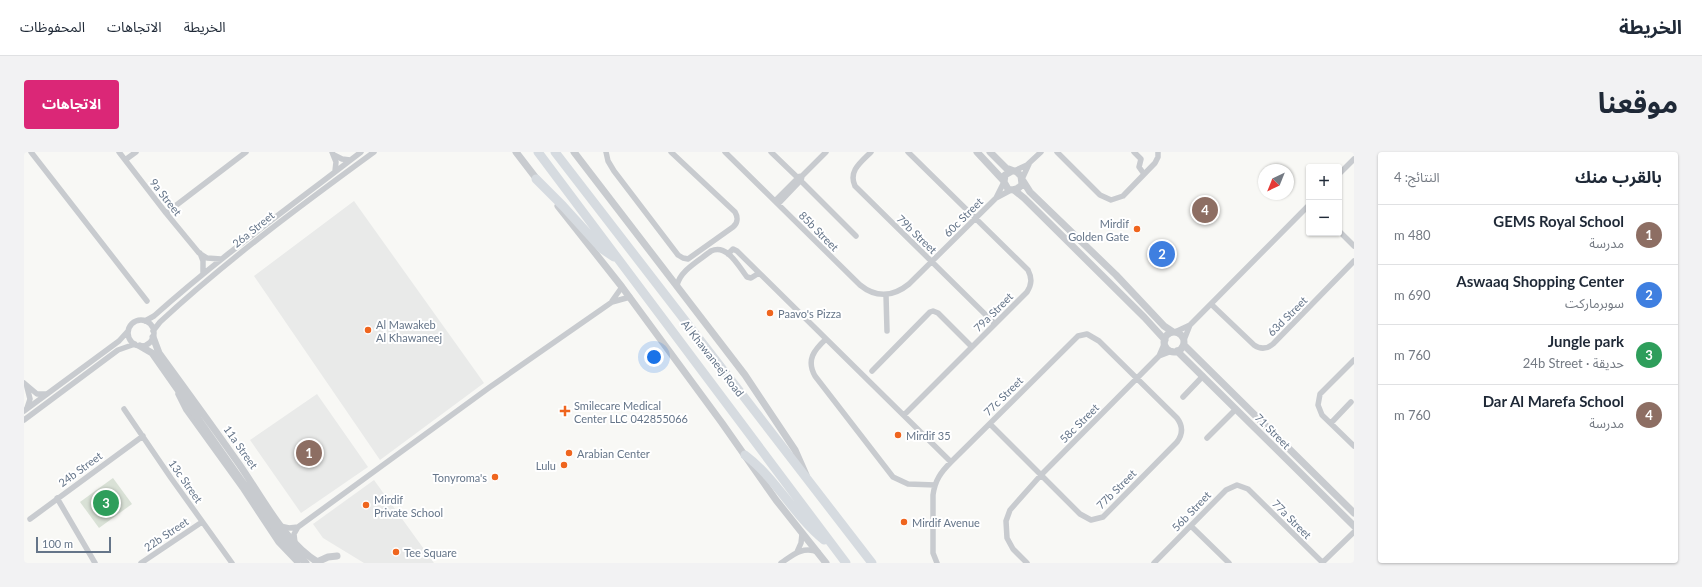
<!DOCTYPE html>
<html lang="ar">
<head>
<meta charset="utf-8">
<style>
	:root { --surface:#fff; --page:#f2f2f3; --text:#1f2937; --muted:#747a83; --line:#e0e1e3; --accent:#db2777 }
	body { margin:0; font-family:Lato,"Noto Sans Arabic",sans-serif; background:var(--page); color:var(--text); direction:rtl }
	.controls { position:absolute; right:12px; top:12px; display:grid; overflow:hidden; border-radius:4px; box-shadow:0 1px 3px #0004 }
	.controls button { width:36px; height:36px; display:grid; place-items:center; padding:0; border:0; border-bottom:1px solid var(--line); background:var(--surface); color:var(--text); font:20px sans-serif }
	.compass { position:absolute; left:1234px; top:12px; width:36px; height:36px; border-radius:50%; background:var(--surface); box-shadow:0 1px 3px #0004; rotate:223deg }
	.scale { position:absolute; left:12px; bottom:10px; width:75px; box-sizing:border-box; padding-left:4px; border:2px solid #657589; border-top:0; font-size:11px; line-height:14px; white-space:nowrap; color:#657589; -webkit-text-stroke:3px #fff; paint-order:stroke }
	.you { position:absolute; left:630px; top:205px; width:14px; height:14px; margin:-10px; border:3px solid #fff; border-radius:50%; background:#1a73e8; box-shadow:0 0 0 6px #1a73e833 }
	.badge { display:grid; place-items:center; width:26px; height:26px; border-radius:50%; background:var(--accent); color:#fff; font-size:13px; font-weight:700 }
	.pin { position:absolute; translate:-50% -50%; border:2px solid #fff; box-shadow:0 1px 4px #0006 }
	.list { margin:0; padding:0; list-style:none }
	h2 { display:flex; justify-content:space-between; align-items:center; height:52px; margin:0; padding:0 16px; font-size:17px }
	h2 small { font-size:13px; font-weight:400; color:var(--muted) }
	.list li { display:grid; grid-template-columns:26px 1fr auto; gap:12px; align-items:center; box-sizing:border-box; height:60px; padding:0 16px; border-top:1px solid var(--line) }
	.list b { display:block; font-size:15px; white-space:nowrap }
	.list p { margin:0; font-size:13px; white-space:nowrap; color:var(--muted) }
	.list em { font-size:13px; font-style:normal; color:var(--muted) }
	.map { position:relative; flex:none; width:1330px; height:411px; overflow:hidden; direction:ltr; border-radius:4px }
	header { display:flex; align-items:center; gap:24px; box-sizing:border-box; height:56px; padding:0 20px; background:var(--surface); border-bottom:1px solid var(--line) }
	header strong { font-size:19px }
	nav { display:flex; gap:22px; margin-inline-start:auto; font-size:14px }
	.intro { display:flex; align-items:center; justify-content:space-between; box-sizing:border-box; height:96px; padding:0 24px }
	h1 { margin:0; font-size:28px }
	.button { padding:10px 18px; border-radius:4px; background:var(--accent); color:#fff; font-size:14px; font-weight:700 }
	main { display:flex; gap:24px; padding:0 24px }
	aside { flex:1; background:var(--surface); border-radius:4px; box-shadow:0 1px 3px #0004 }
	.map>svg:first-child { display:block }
	.built { fill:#e9eae9 }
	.green { fill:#d9e1d6 }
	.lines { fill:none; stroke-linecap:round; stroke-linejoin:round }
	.minor { stroke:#c8cbcf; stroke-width:5.5 }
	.tertiary { stroke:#c8cbcf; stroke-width:7 }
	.trunk { stroke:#d6dbe0; stroke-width:9 }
	.poi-dot { fill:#ef651e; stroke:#fff; stroke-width:1.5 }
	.labels { text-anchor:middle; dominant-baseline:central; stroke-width:4; stroke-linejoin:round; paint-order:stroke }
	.street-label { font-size:11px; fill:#657589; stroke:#fff }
	.poi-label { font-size:11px; fill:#657589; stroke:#fff; text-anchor:start }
</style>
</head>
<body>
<header>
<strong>الخريطة</strong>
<nav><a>الخريطة</a><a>الاتجاهات</a><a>المحفوظات</a></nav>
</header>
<div class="intro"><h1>موقعنا</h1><a class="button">الاتجاهات</a></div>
<main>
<aside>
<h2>بالقرب منك<small>النتائج: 4</small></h2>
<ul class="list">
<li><span class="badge" style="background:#8d6e63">1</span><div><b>GEMS Royal School</b><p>مدرسة</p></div><em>480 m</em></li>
<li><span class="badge" style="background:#3f7fe0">2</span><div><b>Aswaaq Shopping Center</b><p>سوبرماركت</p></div><em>690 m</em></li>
<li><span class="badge" style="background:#2e9e5b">3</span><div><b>Jungle park</b><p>حديقة · 24b Street</p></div><em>760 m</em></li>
<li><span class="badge" style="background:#8d6e63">4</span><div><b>Dar Al Marefa School</b><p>مدرسة</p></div><em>760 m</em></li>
</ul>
</aside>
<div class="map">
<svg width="1330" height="411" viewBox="0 0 1330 411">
	<rect width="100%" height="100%" fill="#f8f8f5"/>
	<path class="built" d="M 330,49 L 460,231 L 356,308 L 230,124 Z
		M 293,242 L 344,315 L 277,361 L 226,288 Z
		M 350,328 L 410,411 L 340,411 L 299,386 L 289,372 Z"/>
	<path class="green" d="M 89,326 L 108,352 L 75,376 L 56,350 Z"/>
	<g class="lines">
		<path class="minor" d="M 7,0 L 123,149
			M 95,0 L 142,61 L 175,101 L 183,106 L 197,107
			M 308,0 L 312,10 L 311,19
			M 582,0 L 584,9 L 590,19 L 654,103 L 659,106 L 664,107 L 709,75 C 714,71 714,65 711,60 L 647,0
			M 701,0 L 836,133 C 852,146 869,145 885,132 L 972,46 L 987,38
			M 747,0 L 773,25
			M 847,0 C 837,10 824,19 831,34 L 971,172
			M 1033,0 L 1076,43 L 1087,48 L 1099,44 L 1131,11 L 1134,5 L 1134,0
			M 1110,0 L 1117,7 L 1115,15 L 1120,22
			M 310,3 L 318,7 L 326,8
			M 101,8 L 112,0
			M 990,19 L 1003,13 L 1017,0
			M 1315,22 L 1330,7
			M 778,24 L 777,29 L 773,28 L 773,25 L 778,24 L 802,0
			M 998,27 L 1005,12
			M 777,29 L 832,84
			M 972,46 L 980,30
			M 751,49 L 773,27
			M 754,52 L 776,29
			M 142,61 L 222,0
			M 1315,79 L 1330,94
			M 176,101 L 179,109 L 179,122
			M 704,102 L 709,97 L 713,99 L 927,310
			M 653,134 C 655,119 676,108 687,99 C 703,91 715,115 723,125 L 727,126 L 735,121
			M 862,143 L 863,179
			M 588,149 L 598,135
			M 1187,152 L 1230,193 C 1237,198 1243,197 1249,192 L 1330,109
			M104 181a13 13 0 1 1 26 0a13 13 0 1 1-26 0Z
			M 121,169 L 130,164 C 196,105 267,54 337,0
			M 129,179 L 136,170 C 203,108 276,54 350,0
			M 1151,180 L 1166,173 L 1285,53
			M 802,187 C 790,198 782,208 791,224 L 869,325 L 884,332 L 911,333
			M 1160,188 L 1166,173
			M 1135,204 L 1141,190
			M 1330,208 L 1296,242 L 1294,253 L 1298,263 L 1330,294
			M 848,219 L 906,160 L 909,159 L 914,161 L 948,195
			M 0,231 L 13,242 L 22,242
			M 154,242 L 162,258 L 219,337 L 254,390 L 274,411
			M 1159,245 L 1179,224
			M 3,256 L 6,247 L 3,235
			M 100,257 L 147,326 L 208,411
			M 0,259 L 95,189 L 104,179
			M 880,263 L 1003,140 C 1008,132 1008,126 1004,118 L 884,0
			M 0,268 L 94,198 L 111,192
			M 1307,271 L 1327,250
			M 1183,286 L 1212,257
			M 33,346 L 71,411
			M 6,367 L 119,284
			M 256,374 L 265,376 L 274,375 L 466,235 L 588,150 L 606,145
			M 1167,374 L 1205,411
			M 271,391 L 270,382 L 274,375
			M 773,400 L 777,391 L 778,382
			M 117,411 L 178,370
			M 757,411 C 769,403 778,394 794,400
			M 913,411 L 909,401 L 909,343 C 911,328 917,320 927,310 L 1054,184 L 1063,182 L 1075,189 L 1153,266 C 1159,274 1159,282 1153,290 L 1079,365 L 1067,368 L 1056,362 L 966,272
			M 1003,411 L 989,397 L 983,386 L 982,369 L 986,358 L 1017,323 L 1135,204 L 1148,199
			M 1130,411 L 1202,338 L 1213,333 L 1224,337 L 1299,411
			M 1298,411 L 1330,380"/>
		<path class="tertiary" d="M 492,0 L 515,30
			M 550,0 L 721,223 L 771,298 L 782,323
			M 953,0 L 979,28
			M 966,0 L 982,16 L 993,20 L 997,24 L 998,32 C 995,37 990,39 984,37 L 980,30 L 981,23 L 988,19
			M 999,29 L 1006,40 L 1092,123 L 1140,174 L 1149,180
			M 990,38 L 1000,46 L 1120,165 L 1141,188
			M 534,54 L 598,135 L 698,271 L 752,348 L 802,411
			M1140 190a10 10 0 1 1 20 0a10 10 0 1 1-20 0Z
			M 129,185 L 135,201 C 162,238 189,275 215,312 C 238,345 261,391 295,411
			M 1160,193 L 1330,361
			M 116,194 L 128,201 L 259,388 L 282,411
			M 1153,199 L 1330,374
			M 293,410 L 304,405 L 313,404"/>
		<path class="trunk" d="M 514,0 L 822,411
			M 531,0 L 848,411
			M 512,27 L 539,54 L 578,97 L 590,105
			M 721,303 C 753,327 770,364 800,388"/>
	</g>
	<g class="poi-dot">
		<circle cx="1113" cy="77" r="4"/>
		<circle cx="746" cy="161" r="4"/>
		<circle cx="344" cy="178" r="4"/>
		<path d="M539 253h4v4h4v4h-4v4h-4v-4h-4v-4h4z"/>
		<circle cx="874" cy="283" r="4"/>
		<circle cx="545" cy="301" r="4"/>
		<circle cx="540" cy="313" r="4"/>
		<circle cx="471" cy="325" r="4"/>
		<circle cx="342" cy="353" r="4"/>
		<circle cx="880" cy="370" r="4"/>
		<circle cx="372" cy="400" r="4"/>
	</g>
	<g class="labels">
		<g class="street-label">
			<text transform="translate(142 45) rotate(52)">9a Street</text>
			<text transform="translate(939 65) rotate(-45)">60c Street</text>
			<text transform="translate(229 77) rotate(-39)">26a Street</text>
			<text transform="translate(795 79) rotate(45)">85b Street</text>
			<text transform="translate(893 82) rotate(44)">79b Street</text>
			<text transform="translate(969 160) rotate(-45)">79a Street</text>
			<text transform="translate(1263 164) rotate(-45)">63d Street</text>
			<text transform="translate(689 206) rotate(52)">Al Khawaneej Road</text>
			<text transform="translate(979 244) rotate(-45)">77c Street</text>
			<text transform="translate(1055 271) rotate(-45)">58c Street</text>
			<text transform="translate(1249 279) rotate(45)">71 Street</text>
			<text transform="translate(217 295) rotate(55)">11a Street</text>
			<text transform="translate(56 317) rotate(-36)">24b Street</text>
			<text transform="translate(162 329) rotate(55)">13c Street</text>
			<text transform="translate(1092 337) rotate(-45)">77b Street</text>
			<text transform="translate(1167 359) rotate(-46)">56b Street</text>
			<text transform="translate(1268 367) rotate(45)">77a Street</text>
			<text transform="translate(142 382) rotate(-34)">22b Street</text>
		</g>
		<g class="poi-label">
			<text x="1105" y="71" text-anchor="end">Mirdif<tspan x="1105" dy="13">Golden Gate</tspan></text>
			<text x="754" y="161">Paavo's Pizza</text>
			<text x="352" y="172">Al Mawakeb<tspan x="352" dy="13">Al Khawaneej</tspan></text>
			<text x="550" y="253">Smilecare Medical<tspan x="550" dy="13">Center LLC 042855066</tspan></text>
			<text x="882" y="283">Mirdif 35</text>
			<text x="553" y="301">Arabian Center</text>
			<text x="532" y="313" text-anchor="end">Lulu</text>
			<text x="463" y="325" text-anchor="end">Tonyroma's</text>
			<text x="350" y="347">Mirdif<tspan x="350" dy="13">Private School</tspan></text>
			<text x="888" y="370">Mirdif Avenue</text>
			<text x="380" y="400">Tee Square</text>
		</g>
	</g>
</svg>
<div class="controls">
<button>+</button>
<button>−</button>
</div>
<svg class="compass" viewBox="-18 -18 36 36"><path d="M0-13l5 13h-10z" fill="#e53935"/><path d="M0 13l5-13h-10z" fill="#747a83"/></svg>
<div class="scale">100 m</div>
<div class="you"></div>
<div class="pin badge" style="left:285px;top:301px;background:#8d6e63">1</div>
<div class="pin badge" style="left:1138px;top:102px;background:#3f7fe0">2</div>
<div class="pin badge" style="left:82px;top:351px;background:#2e9e5b">3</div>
<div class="pin badge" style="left:1181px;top:58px;background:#8d6e63">4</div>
</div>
</main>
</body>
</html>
